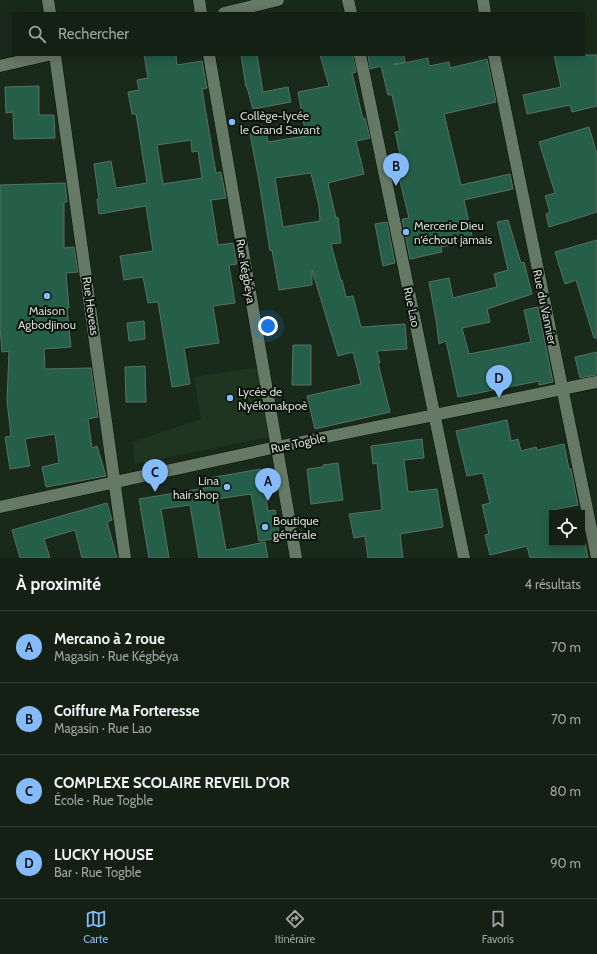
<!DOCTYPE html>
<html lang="fr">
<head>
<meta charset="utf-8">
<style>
	:root { --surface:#142014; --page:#212d22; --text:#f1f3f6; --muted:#9da3a0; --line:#333e34; --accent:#86bbfb }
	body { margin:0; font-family:Cabin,sans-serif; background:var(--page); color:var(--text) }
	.controls { position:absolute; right:12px; bottom:12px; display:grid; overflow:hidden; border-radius:0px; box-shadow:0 2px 10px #0003 }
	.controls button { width:36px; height:36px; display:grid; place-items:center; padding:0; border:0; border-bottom:1px solid var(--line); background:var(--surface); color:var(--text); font:20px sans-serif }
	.you { position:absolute; left:268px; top:326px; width:14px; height:14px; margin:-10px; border:3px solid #fff; border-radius:50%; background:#1a73e8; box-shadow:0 0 0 6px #1a73e833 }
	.badge { display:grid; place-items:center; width:26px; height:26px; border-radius:50%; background:var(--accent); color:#111; font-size:13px; font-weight:700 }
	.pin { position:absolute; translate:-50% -33px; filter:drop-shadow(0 1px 2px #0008) }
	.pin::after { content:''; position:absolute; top:21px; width:14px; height:12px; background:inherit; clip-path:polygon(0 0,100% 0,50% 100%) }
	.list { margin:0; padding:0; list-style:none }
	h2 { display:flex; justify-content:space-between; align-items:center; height:52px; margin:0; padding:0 16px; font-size:17px }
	h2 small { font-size:13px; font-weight:400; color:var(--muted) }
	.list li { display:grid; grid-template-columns:26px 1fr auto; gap:12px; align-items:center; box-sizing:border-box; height:72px; padding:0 16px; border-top:1px solid var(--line) }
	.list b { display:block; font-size:15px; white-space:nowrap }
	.list p { margin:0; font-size:13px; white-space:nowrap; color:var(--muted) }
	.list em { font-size:13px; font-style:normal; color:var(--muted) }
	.icon { flex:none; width:22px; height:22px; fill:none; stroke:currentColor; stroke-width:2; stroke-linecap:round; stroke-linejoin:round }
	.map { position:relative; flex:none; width:597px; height:558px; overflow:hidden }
	.search { position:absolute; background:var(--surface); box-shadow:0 2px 10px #0003; left:12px; right:12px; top:12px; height:44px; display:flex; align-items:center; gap:10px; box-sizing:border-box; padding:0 14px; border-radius:0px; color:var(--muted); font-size:15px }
	.sheet { height:340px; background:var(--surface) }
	nav { display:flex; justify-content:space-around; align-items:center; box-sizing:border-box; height:56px; border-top:1px solid var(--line); background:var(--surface); font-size:11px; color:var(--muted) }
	nav a { display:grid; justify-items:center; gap:2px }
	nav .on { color:var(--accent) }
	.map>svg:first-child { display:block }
	.built { fill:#20351f }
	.building { fill:#255f49; stroke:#567165; fill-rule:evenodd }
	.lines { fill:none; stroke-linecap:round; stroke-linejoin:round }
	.street-casing { stroke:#051204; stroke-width:13 }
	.street { stroke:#667965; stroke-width:12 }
	.poi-dot { fill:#86bbfb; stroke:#0a1109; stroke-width:1.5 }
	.labels { text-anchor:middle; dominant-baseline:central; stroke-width:4; stroke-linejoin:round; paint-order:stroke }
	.poi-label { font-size:12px; fill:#d1dbd0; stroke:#0a1109; text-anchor:start }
	.street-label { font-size:12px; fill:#d1dbd0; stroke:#0a1109 }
</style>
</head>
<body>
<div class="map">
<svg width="597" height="558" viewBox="0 0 597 558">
	<rect width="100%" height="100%" fill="#1a2a1a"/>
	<path class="built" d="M 259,367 L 268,437 L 135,464 L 133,442 L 201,419 L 194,377 Z"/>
	<path class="building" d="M 144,55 L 176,55 L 177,65 L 202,61 L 207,88 L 202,89 L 216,173 L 221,172 L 226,198 L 211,200 L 218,245 L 233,243 L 237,264 L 229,265 L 235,303 L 213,306 L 219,343 L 184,348 L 190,384 L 172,387 L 158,302 L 148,303 L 143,277 L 124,280 L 120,256 L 153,251 L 146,206 L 99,214 L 97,199 L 99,199 L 94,164 L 111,161 L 116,188 L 147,183 L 136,114 L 132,114 L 128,92 L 139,90 L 137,80 L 148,78 ZM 191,140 L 192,152 L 198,151 L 202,178 L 163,184 L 157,145 Z
		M 241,55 L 257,55 L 263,92 L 288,87 L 291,102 L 253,109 L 247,87 L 246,87 Z
		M 320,55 L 353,55 L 356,72 L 352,73 L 363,119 L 365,118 L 370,138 L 356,141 L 364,174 L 328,183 L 336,218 L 338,217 L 341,243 L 331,244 L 341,281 L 342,280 L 346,297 L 353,296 L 361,327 L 405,324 L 407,349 L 377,351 L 380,363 L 378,363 L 390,412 L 315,429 L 307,396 L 361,384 L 353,352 L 338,356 L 312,270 L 312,285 L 279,290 L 272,250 L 270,251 L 259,181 L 249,129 L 265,126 L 268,142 L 306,136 L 298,92 L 329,86 ZM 311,173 L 319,206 L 320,221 L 283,227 L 275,178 Z
		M 368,55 L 404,55 L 405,62 L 394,64 L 394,65 L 428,58 L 429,66 L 449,62 L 450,68 L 487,59 L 496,102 L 444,114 L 461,185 L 510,174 L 513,189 L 464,200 L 473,240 L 441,247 L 442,252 L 410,259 L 402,219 L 409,218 L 399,177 L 405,176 L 395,132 L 400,131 L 392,95 L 388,95 L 381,66 L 370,69 Z
		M 554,55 L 597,55 L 597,106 L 572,112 L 570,105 L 527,114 L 523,95 L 561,87 Z
		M 39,86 L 39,115 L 54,115 L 55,138 L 14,139 L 13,112 L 6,113 L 5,87 Z
		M 589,127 L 597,154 L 597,212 L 549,227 L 546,214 L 550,212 L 545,196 L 555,193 L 539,142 Z
		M 65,183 L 67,202 L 64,202 L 64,248 L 74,247 L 78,272 L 66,273 L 69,308 L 67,308 L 71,347 L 44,349 L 45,369 L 91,368 L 98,417 L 88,419 L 92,448 L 97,446 L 106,476 L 46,487 L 42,467 L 59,463 L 55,434 L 25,439 L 30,466 L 10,469 L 5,437 L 11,436 L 7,401 L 9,351 L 2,352 L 0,327 L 0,185 Z
		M 508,220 L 521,263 L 524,262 L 532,294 L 487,309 L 490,322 L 462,328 L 469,354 L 531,342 L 524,310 L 538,307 L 553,382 L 539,385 L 539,381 L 458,397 L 446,341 L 439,344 L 436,320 L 429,282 L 449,278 L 453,298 L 497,287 L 494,274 L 508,270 L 497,222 Z
		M 387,222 L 395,263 L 383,266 L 375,224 Z
		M 597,240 L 597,338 L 594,338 L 576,280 L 565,284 L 555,252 Z
		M 144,321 L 145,339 L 129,341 L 127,323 Z
		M 293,345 L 311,345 L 311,385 L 292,385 Z
		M 597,352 L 597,375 L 580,378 L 575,357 Z
		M 145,366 L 146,402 L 126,402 L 125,367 Z
		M 507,420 L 511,441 L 518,439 L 521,451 L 536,447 L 537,450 L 564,444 L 569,469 L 571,469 L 578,505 L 552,510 L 552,543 L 585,543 L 588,558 L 530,558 L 527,546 L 490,555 L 485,535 L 489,534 L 482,505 L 490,503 L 483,473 L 467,476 L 456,431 Z
		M 422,439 L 424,458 L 404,460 L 408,492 L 437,489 L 443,527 L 400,534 L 403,558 L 368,558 L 365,536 L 354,538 L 349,514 L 382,510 L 377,463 L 373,464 L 371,446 Z
		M 338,463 L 343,500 L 311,504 L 307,469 L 323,467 L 323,465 Z
		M 261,469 L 268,511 L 275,510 L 280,538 L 259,541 L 251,494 L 217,499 L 226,550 L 265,542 L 268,558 L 199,558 L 190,505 L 161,509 L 169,558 L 149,558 L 139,499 L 211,487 L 209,478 Z
		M 107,503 L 112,520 L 107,522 L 117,558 L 82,558 L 75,530 L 44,539 L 50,558 L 20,558 L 12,530 Z"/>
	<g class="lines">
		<defs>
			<path id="street" d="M 48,0 L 50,13
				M 199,0 L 201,13
				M 348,0 L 351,13
				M 483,0 L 485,13
				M 224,13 L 278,0
				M 55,55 L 125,558
				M 209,55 L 296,558
				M 360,55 L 464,558
				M 494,55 L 597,558
				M 0,66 L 48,55
				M 0,507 L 277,447 L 597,382"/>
		</defs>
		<use href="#street" class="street-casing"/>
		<use href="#street" class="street"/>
	</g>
	<g class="poi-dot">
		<circle cx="232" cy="122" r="4"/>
		<circle cx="406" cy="232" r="4"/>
		<circle cx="47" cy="296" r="4"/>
		<circle cx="230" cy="398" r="4"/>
		<circle cx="227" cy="487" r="4"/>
		<circle cx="265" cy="527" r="4"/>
	</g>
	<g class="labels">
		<g class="poi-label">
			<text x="240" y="115">Collège-lycée<tspan x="240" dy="14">le Grand Savant</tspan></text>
			<text x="414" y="225">Mercerie Dieu<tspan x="414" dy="14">n'échout jamais</tspan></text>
			<text x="47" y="310" text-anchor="middle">Maison<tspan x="47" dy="14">Agbodjinou</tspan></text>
			<text x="238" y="391">Lycée de<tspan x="238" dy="14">Nyékonakpoè</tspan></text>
			<text x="219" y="480" text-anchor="end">Lina<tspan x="219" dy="14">hair shop</tspan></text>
			<text x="273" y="520">Boutique<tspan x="273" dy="14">générale</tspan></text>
		</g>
		<g class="street-label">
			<text transform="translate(246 271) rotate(80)">Rue Kégbéya</text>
			<text transform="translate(91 306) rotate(82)">Rue Heveas</text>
			<text transform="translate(412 307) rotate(78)">Rue Lao</text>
			<text transform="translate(545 307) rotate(78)">Rue du Vannier</text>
			<text transform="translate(298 443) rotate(-12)">Rue Togble</text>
		</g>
	</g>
</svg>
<div class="controls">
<button><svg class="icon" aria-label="locate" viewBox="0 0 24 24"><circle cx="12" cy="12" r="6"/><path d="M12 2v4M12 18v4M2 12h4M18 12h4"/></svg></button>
</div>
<div class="you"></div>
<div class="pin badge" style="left:268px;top:501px">A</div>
<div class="pin badge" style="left:396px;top:186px">B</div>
<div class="pin badge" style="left:155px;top:492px">C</div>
<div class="pin badge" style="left:499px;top:398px">D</div>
<div class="search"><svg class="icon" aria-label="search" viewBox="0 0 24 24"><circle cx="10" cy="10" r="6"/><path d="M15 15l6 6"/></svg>Rechercher</div>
</div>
<section class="sheet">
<h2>À proximité<small>4 résultats</small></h2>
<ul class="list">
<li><span class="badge">A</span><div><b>Mercano à 2 roue</b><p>Magasin · Rue Kégbéya</p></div><em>70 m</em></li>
<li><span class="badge">B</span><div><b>Coiffure Ma Forteresse</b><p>Magasin · Rue Lao</p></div><em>70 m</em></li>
<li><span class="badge">C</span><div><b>COMPLEXE SCOLAIRE REVEIL D'OR</b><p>École · Rue Togble</p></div><em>80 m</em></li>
<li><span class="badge">D</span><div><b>LUCKY HOUSE</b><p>Bar · Rue Togble</p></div><em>90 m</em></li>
</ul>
</section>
<nav>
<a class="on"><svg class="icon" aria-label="map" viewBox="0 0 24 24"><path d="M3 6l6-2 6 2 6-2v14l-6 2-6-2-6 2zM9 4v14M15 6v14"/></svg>Carte</a>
<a><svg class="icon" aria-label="directions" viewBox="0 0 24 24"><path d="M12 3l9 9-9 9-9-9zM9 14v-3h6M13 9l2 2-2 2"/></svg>Itinéraire</a>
<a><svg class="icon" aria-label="saved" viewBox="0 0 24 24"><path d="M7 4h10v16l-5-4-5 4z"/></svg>Favoris</a>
</nav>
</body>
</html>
